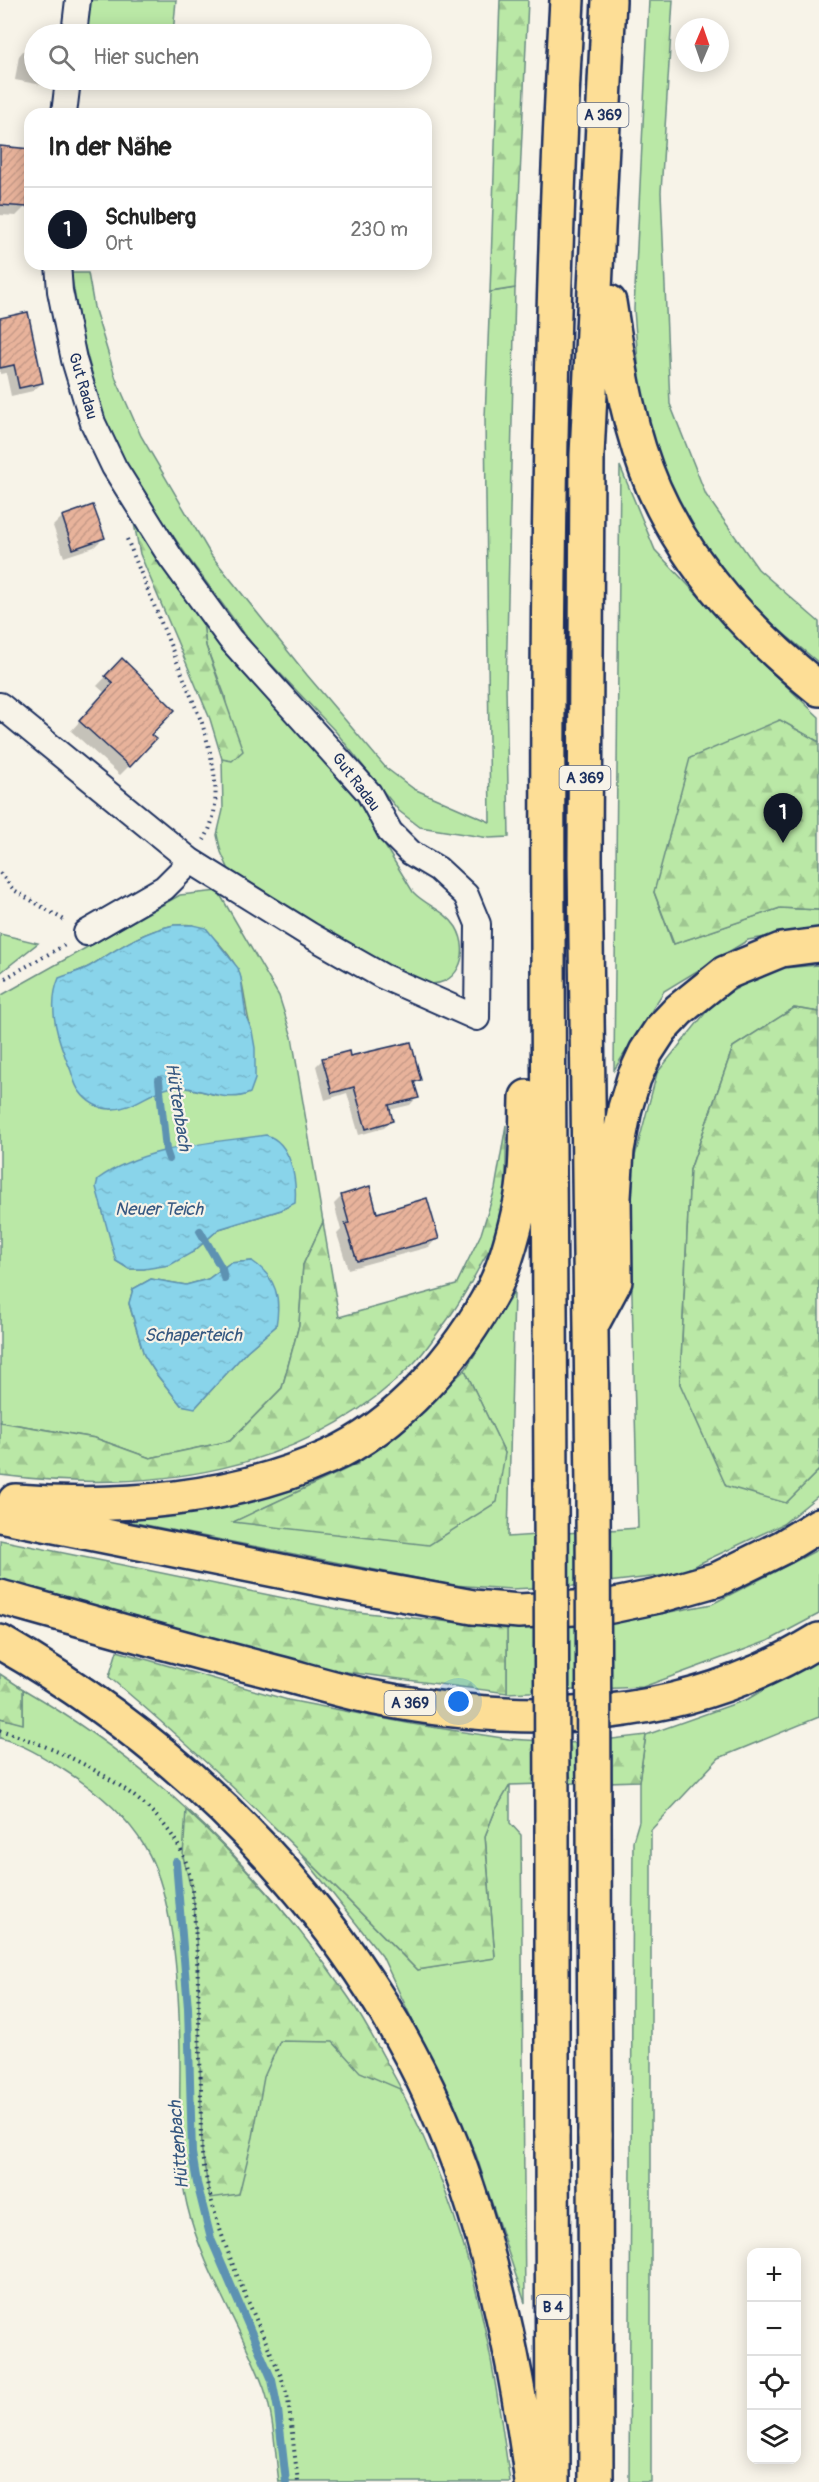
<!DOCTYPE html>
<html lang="de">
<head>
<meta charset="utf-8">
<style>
	:root { --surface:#fff; --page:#f6f6f6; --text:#222; --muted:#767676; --line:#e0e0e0; --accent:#111827 }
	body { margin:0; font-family:Pangolin,sans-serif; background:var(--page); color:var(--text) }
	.controls { position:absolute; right:18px; bottom:18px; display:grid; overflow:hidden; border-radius:12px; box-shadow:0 3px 15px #0003 }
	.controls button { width:54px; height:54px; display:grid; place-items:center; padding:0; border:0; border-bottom:2px solid var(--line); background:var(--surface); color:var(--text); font:30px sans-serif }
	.compass { position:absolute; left:675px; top:18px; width:54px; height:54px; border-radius:50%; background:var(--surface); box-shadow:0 3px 15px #0003; rotate:2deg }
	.you { position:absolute; left:459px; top:1702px; width:21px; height:21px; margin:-15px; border:4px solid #fff; border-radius:50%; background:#1a73e8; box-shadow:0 0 0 9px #1a73e833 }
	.badge { display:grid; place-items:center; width:39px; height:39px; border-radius:50%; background:var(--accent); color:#fff; font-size:20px; font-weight:700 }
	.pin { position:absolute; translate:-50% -50px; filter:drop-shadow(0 2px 3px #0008) }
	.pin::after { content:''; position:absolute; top:32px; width:21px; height:18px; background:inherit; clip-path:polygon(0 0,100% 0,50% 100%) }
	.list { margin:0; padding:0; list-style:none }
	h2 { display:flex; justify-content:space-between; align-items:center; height:78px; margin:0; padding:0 24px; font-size:26px }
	h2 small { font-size:20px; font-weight:400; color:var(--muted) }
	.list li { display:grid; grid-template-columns:39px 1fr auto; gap:18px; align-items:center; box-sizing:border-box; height:84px; padding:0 24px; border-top:2px solid var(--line) }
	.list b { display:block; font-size:22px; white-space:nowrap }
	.list p { margin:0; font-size:20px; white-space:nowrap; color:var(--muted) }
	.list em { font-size:20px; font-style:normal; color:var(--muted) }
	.icon { flex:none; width:33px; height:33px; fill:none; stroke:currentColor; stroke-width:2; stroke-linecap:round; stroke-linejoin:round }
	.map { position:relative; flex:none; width:819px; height:2482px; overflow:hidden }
	.search { position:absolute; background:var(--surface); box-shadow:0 3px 15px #0003; left:24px; top:24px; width:408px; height:66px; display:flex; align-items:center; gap:15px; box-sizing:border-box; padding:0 21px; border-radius:33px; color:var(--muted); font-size:22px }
	.panel { position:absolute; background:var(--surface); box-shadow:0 3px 15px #0003; left:24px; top:108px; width:408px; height:162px; border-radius:18px }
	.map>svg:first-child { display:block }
	.green { fill:#bae8a6; stroke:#6a8c82; stroke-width:1.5; fill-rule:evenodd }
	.forest { fill:url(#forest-firs); stroke:#6a8c82; stroke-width:1.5 }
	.water { fill:url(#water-ripples); stroke:#5d92b2; stroke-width:1.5 }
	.shadow { fill:#0003; fill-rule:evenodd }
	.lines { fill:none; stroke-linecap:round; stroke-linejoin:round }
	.stream { stroke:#5d92b2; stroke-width:8 }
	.building { fill:url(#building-hatch); stroke:#1b2f5e; stroke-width:1.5 }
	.minor-casing { stroke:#1b2f5e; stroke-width:28 }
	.trunk-casing { stroke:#1b2f5e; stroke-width:38 }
	.motorway-casing { stroke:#1b2f5e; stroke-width:38 }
	.path { stroke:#1b2f5e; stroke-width:4; stroke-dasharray:1.5 4.5; stroke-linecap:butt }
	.minor { stroke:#f7f3e8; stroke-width:24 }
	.trunk { stroke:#fdde96; stroke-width:33 }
	.motorway { stroke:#fdde96; stroke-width:33 }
	.motorway-bridge-casing { stroke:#1b2f5e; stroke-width:38; stroke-linecap:butt }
	.motorway-bridge { stroke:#fdde96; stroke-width:33 }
	.labels { text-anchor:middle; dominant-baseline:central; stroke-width:4.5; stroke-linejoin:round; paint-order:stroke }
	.shield { fill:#f7f3e8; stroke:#5d6a87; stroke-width:1.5 }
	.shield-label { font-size:15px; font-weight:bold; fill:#1b2f5e }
	.street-label { font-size:16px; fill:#1b2f5e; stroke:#f7f3e8 }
	.water-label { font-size:18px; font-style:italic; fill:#365881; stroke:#f7f3e8 }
</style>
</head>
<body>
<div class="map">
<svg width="819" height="2482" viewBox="0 0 819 2482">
	<defs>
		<pattern id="forest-firs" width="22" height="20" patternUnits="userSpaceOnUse" patternTransform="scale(1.5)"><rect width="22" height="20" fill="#bae8a6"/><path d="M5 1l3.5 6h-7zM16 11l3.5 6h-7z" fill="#9fc791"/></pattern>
		<pattern id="water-ripples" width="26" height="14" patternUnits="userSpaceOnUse" patternTransform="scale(1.5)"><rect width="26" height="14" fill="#89d4ea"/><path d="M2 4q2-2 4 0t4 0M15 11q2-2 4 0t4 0" fill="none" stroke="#76b6cb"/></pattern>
		<pattern id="building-hatch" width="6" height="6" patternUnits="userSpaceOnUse" patternTransform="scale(1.5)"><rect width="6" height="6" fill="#e8b39b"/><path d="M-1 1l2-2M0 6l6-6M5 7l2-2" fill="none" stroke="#c69a88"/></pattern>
	</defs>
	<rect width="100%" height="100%" fill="#f7f3e8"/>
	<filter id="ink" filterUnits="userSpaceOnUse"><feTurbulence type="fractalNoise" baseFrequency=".0167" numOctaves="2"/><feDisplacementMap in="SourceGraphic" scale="12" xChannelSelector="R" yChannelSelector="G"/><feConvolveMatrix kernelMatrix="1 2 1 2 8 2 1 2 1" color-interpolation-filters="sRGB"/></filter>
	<g filter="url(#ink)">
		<path class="green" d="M 89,0 L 176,0 L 173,34 L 85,34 Z
			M 649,0 L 673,0 L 661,192 L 670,404 L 706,495 L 758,569 L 819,622 L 819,663 L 748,604 L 677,506 L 641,402 L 634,309 Z
			M 71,273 L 88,273 L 94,307 L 116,379 L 141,436 L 211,555 L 307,675 L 386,768 L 414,789 L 490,822 L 485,418 L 490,292 L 515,288 L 506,687 L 509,837 L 489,838 L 420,827 L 399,811 L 336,732 L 252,644 L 189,559 L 134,479 L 103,414 L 82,336 Z
			M 620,466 L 655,550 L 761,662 L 819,717 L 819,742 L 779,720 L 654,892 L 673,944 L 780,908 L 819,910 L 819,928 L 748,940 L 664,991 L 614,1070 Z
			M 203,623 L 277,708 L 322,755 L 354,795 L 413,892 C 426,906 445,910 456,927 C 472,954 457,990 423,983 C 414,982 404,977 396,973 L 229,870 L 221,852 L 217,835 L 223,810 L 222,759 L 232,760 L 225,696 L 206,646 Z
			M 218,891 L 279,996 L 292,1037 L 323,1222 L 303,1265 L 299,1325 L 282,1388 L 230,1441 L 150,1458 L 95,1438 L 0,1422 L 0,996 L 180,895 ZM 174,925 C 179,925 187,924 193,925 C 210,929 235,959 240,976 C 246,994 245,1013 252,1031 L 216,1095 C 199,1091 178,1083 160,1089 C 142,1096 132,1106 111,1109 L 59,979 C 69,974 81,971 90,966 C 119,948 139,933 174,925 ZM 295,1202 L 281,1210 L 219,1229 L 193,1252 L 144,1269 L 129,1269 L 116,1261 ZM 252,1261 L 276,1326 L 247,1351 L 196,1407 L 181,1405 L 157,1375 L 144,1355 L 129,1304 L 133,1289 L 151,1279 L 186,1285 L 208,1279 L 230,1263 Z
			M 0,934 L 38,943 L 0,973 Z
			M 819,965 L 819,1012 L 794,1008 L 733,1047 L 690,1170 L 680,1384 L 786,1503 L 819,1470 L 819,1495 L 783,1524 L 677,1574 L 573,1586 L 511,1589 L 452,1585 L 105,1517 L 297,1483 L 357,1464 L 234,1522 L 505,1453 L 465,1370 L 514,1292 L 508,1537 L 638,1528 L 629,1179 L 657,1073 L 715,1001 L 771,969 Z
			M 819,1549 L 819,1614 L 768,1641 L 643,1687 L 507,1693 L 507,1628 L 571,1625 L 638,1618 L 712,1604 Z
			M 819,1657 L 819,1717 L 719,1758 L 651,1830 L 651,2482 L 629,2482 L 633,1841 L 639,1821 L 639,1781 L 646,1735 L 748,1699 Z
			M 23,1689 C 231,1810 393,2013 463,2244 C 487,2321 499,2402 510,2482 L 279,2482 C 275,2452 274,2417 264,2388 C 241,2326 202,2269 187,2205 C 177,2164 180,2107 180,2065 C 180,2004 177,1900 145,1847 C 126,1815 96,1790 64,1770 C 42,1756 25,1745 0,1738 L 0,1718 L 23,1723 Z
			M 510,1785 L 510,1823 L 521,1835 L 525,2303 L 476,2155 L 382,1956 L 293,1844 L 417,1970 L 495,1957 L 485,1836 L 495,1811 Z"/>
		<path class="forest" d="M 500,0 L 528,0 L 515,288 L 490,292 Z
			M 132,513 L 179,589 L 203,623 L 206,646 L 243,751 L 232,761 L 222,759 L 210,719 L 140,554 Z
			M 780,720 L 819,742 L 819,910 L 780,908 L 674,944 L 654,892 L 690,758 Z
			M 794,1008 L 819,1012 L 819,1470 L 786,1503 L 726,1486 L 680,1384 L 690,1170 L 733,1047 Z
			M 506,1125 C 506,1161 508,1199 497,1234 C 495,1243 487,1253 482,1262 C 470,1285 458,1307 442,1327 C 433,1339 424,1353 414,1363 C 304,1475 148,1494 0,1475 L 0,1422 L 95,1438 L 150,1458 L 230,1441 L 282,1388 L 299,1325 L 303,1265 L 323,1222 L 339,1317 L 456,1285 L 481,1234 L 495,1189 Z
			M 465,1370 L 505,1453 L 497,1502 L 429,1545 L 233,1522 L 357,1464 Z
			M 0,1540 L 348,1611 L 507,1628 L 507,1693 L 331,1670 L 0,1580 Z
			M 117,1651 L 288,1700 L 412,1724 L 509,1739 L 578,1743 L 646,1735 L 639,1781 L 510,1785 L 495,1811 L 485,1836 L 495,1958 L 417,1970 C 317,1868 218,1768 109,1677 Z
			M 0,1674 L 23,1689 L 23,1724 L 0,1718 Z
			M 186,1810 C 247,1866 301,1928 347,1995 C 368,2025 384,2059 402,2090 L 360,2072 L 333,2042 L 280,2041 L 264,2077 L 253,2137 L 239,2194 L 210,2198 L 202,2152 L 198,1973 L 194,1902 L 183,1856 Z"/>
		<path class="water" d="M 174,925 L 193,925 L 206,928 L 238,968 L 241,978 L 246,1016 L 252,1031 L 255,1048 L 255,1079 L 250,1093 C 227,1104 203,1088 179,1087 C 153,1086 136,1110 111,1109 C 99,1109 87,1102 80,1092 C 75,1086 73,1077 71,1071 C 59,1043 46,1008 59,978 C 69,974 81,971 90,966 C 119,948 139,933 174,925 Z
			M 266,1135 C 291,1142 297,1179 295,1203 L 281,1210 L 219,1229 L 193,1252 L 170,1265 L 144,1269 L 129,1269 L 116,1261 L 96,1187 L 98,1179 C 143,1146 212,1143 266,1135 Z
			M 252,1261 C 277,1278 281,1298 276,1326 L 247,1351 L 195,1408 L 181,1405 L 157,1375 L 144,1355 L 129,1303 L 133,1289 L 151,1279 L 186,1285 L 208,1279 L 230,1263 Z"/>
		<path class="shadow" d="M 23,51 L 34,53 L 34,80 L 46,80 L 42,85 L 15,80 L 19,56 Z
			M 0,148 L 25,207 L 16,216 L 0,215 Z
			M 0,319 L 42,383 L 33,391 L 11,396 L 6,373 L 0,374 Z
			M 92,507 L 103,538 L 94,547 L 64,557 L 53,526 L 62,517 Z
			M 122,660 L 149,735 L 129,766 L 120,775 L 71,731 L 105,693 L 97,686 Z
			M 349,1058 L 419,1080 L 414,1085 L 417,1097 L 410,1105 L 389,1110 L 392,1121 L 384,1128 L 359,1135 L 347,1093 L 325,1100 L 316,1066 L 323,1059 ZM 411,1098 L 411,1101 L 382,1108 L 382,1105 Z
			M 342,1196 L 376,1215 L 437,1238 L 429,1247 L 348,1269 L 337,1234 L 341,1230 L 334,1204 Z"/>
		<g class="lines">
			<path class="stream" d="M 159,1080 L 166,1150 L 169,1159
				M 200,1231 L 222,1269 L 224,1278
				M 176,1862 L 188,2008 L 192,2153 L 197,2183 L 211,2239 L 272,2380 L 278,2410 L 286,2482"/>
		</g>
		<path class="building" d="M 0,146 L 30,149 L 27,207 L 0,205 Z
			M 28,312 L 43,383 L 19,388 L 14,365 L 0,368 L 0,318 Z
			M 93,505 L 105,538 L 73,549 L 62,516 Z
			M 122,658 L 175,710 L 151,735 L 156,739 L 130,767 L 79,721 L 113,683 L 105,676 Z
			M 411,1042 L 421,1080 L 414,1082 L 419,1098 L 389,1105 L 393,1121 L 366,1129 L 354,1087 L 332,1093 L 322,1058 L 349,1051 L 350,1056 Z
			M 370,1186 L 377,1213 L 427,1198 L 439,1239 L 357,1261 L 345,1224 L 349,1223 L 341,1195 Z"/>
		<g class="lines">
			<defs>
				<path id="minor" d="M 74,34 L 78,0
					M 64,114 L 68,80
					M 0,705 L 191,861 L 310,935 L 382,976 L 477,1018 L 478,924 L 466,895 L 438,869 L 411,853 L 390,832 L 369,793 L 230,639 L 171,558 L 114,467 L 93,423 L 74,360 L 60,291 L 58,264
					M 86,933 L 164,888 L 191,861"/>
				<path id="trunk" d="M 0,1642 C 212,1763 389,1953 467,2187 C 499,2281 519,2384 532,2482
					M 552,2132 L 553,2482
					M 595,2135 L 596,2482"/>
				<path id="motorway" d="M 609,302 C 619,365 628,430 654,489 C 690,570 751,634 819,689
					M 593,1322 L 615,1281 L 614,1197 L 617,1150 L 625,1108 L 634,1078 L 646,1052 L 661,1029 L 679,1010 L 725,973 L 781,950 L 819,945
					M 551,1487 C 549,992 539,495 567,0
					M 593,1487 L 585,859 L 587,455 L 609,0
					M 15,1501 C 119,1509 232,1500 328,1457 C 398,1426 459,1355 494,1288 C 506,1264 513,1236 519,1210 C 528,1174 526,1134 527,1097
					M 0,1515 L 330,1581 L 473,1607 L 519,1611 L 611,1606 L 658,1596 L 718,1579 L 783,1547 L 819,1525
					M 0,1597 C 89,1622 177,1647 267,1670 C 303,1679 340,1691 376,1698 C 531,1728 681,1724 819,1640
					M 552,1821 L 552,2132
					M 594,1821 L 595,2135"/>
			</defs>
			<use href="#minor" class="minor-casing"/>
			<use href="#trunk" class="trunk-casing"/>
			<use href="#motorway" class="motorway-casing"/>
			<path class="path" d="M 127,539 L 202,723 C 213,760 225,804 204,840
				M 0,873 L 14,890 L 64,920
				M 0,981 L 65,945
				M 0,1730 C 63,1750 155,1791 183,1855 C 194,1879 194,1914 196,1940 C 199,1989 199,2037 201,2086 C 201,2108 200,2132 202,2154 C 213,2233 250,2304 281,2376 L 288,2399 L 298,2482"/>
			<use href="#minor" class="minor"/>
			<use href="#trunk" class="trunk"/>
			<use href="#motorway" class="motorway"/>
			<defs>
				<path id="motorway-bridge" d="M 551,1487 L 552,1821
					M 593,1487 L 594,1821"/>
			</defs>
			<use href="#motorway-bridge" class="motorway-bridge-casing"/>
			<use href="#motorway-bridge" class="motorway-bridge"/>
		</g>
	</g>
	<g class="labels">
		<g class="shield">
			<rect x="577.5" y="103" width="51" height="24" rx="4.5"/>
			<rect x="559.5" y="766" width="51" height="24" rx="4.5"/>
			<rect x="384.5" y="1691" width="51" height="24" rx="4.5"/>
			<rect x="536.5" y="2295" width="33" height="24" rx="4.5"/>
		</g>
		<g class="shield-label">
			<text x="603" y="115">A 369</text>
			<text x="585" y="778">A 369</text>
			<text x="410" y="1703">A 369</text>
			<text x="553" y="2307">B 4</text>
		</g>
		<g class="street-label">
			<text transform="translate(83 386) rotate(74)">Gut Radau</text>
			<text transform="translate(356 782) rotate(53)">Gut Radau</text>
		</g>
		<g class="water-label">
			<text transform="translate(178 1107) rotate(81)">Hüttenbach</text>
			<text x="159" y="1209">Neuer Teich</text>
			<text x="193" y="1335">Schaperteich</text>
			<text transform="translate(179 2145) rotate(-95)">Hüttenbach</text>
		</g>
	</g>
</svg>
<div class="controls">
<button>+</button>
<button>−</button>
<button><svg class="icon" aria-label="locate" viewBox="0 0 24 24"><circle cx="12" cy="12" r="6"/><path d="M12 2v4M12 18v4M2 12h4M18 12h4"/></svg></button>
<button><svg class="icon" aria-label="layers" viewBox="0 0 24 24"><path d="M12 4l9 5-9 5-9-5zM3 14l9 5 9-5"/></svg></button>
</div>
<svg class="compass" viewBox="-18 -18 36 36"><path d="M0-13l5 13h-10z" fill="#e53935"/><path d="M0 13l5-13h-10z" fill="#767676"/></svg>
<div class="you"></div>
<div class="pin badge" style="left:783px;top:843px">1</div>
<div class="search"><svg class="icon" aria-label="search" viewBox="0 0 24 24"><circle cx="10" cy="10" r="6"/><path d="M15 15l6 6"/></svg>Hier suchen</div>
<section class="panel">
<h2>In der Nähe<small></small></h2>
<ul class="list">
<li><span class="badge">1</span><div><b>Schulberg</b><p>Ort</p></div><em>230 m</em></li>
</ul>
</section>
</div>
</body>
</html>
